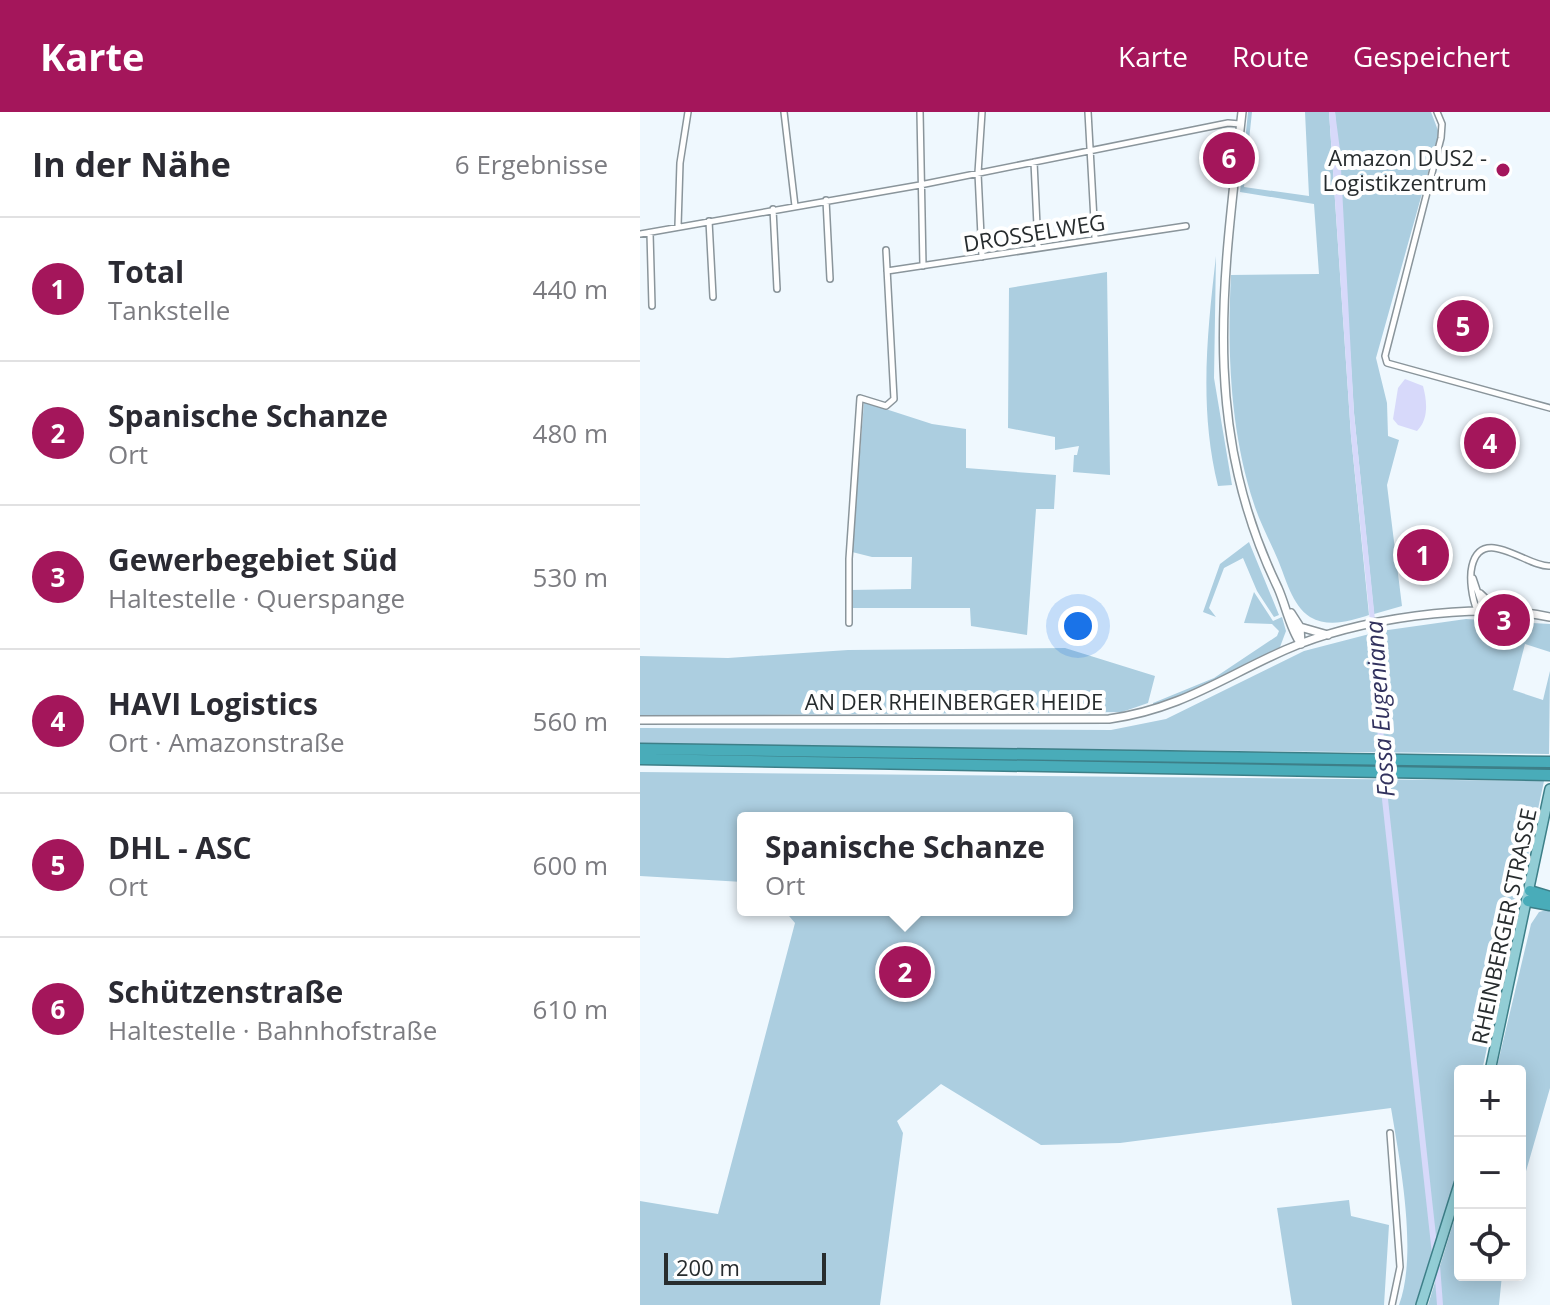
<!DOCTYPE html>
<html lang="de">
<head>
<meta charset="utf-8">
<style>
	:root { --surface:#fff; --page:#f2f2f3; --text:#2b2b33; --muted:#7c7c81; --line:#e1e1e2; --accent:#a4165b }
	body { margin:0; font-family:"Open Sans",sans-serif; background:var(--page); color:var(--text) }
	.controls { position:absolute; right:24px; bottom:24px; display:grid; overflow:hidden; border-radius:8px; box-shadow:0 4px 20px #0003 }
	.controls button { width:72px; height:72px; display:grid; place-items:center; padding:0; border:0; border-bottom:2px solid var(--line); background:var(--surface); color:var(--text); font:40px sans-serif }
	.scale { position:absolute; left:24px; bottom:20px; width:162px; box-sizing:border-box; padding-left:8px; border:4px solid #272c2e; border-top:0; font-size:22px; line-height:28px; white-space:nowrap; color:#272c2e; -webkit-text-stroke:6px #fff; paint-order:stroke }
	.you { position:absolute; left:438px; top:514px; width:28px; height:28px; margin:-20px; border:6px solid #fff; border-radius:50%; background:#1a73e8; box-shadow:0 0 0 12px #1a73e833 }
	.badge { display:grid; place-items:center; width:52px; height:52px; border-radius:50%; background:var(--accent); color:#fff; font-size:26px; font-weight:700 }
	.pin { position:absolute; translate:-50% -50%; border:4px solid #fff; box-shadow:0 2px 8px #0006 }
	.popup { position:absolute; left:97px; top:700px; width:336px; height:104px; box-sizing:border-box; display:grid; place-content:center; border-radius:8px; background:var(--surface); filter:drop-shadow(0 2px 6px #0005); font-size:26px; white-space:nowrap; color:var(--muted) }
	.popup b { font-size:30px; color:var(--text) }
	.popup::after { content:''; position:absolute; left:50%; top:100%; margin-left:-16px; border:16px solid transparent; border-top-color:var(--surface) }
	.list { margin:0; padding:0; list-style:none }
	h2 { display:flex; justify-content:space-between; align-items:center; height:104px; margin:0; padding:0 32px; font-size:34px }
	h2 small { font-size:26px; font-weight:400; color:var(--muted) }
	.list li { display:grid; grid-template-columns:52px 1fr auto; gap:24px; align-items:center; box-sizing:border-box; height:144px; padding:0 32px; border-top:2px solid var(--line) }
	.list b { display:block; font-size:30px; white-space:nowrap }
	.list p { margin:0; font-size:26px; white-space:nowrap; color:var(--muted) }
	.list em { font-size:26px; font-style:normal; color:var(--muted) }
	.icon { flex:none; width:44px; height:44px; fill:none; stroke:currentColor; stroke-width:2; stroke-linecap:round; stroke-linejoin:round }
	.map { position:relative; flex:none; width:910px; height:1193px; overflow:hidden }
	header { display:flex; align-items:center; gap:48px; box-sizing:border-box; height:112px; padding:0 40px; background:var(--accent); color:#fff }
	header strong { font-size:38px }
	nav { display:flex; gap:44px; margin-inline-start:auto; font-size:28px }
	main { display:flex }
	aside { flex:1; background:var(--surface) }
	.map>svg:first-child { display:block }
	.green { fill:#accee0 }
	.water { fill:#d7d9fa }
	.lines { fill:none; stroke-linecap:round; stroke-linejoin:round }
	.canal { stroke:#d7d9fa; stroke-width:6 }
	.minor-casing { stroke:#8a959b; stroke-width:8 }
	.tertiary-casing { stroke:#8a959b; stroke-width:10 }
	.primary-casing { stroke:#3d7f88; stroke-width:12 }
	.motorway-casing { stroke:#3d7f88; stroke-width:13 }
	.minor { stroke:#fff; stroke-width:5 }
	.tertiary { stroke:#fff; stroke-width:7 }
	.primary { stroke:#92cdd5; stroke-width:9 }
	.motorway { stroke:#49acb9; stroke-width:10 }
	.poi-dot { fill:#a4165b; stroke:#fff; stroke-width:3 }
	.labels { text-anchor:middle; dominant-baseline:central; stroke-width:8; stroke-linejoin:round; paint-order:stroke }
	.poi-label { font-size:22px; fill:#272c2e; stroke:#fff; text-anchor:end }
	.street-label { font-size:22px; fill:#272c2e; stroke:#fff }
	.water-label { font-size:24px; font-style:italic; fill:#32325e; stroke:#fff }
</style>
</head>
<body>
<header>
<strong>Karte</strong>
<nav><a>Karte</a><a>Route</a><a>Gespeichert</a></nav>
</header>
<main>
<aside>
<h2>In der Nähe<small>6 Ergebnisse</small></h2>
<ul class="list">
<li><span class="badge">1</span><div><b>Total</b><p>Tankstelle</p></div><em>440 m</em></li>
<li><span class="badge">2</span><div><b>Spanische Schanze</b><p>Ort</p></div><em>480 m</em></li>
<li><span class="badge">3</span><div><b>Gewerbegebiet Süd</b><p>Haltestelle · Querspange</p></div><em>530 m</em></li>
<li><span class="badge">4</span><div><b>HAVI Logistics</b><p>Ort · Amazonstraße</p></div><em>560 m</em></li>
<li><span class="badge">5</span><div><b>DHL - ASC</b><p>Ort</p></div><em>600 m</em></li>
<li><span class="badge">6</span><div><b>Schützenstraße</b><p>Haltestelle · Bahnhofstraße</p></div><em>610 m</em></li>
</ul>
</aside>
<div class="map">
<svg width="910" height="1193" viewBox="0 0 910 1193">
	<rect width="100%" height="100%" fill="#eff8fe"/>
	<path class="green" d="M 608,0 L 612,0 L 604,75 L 669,84 L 665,0 L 689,0 L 711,324 L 729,503 C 710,509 689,516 670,505 C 652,493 646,467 638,448 C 630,429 620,411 614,392 C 590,319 587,238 591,163 L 679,162 L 674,92 L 600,80 Z
		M 695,0 L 791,0 L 799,21 L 736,246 L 747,291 L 748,324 L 759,328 L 747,373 L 762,494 L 734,502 L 714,301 Z
		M 576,144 L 574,266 L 592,373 L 578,374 C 559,297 567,222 576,144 Z
		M 467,160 L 470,363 L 433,360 L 434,343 L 437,343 L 439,334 L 415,338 L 415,325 L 368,316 L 369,176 Z
		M 224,290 L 292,312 L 326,317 L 326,356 L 416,363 L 414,397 L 396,397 L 387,523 L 331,514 L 330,496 L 210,496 L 210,478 L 271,477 L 272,445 L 232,445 L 212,440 Z
		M 609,430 L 639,503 L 634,505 L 617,479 L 603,446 L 584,456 L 569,496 L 576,505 L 563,500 L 580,452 Z
		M 614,480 L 633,509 L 642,505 L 646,519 L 640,535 L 573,571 L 513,595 L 513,591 L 574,566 L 637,524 L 639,519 L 632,512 L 604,511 Z
		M 826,507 L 910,512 L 910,540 L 885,532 L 873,578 L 903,588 L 910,559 L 909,642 L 0,633 L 0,616 L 471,618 L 526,607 L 664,539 L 741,519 Z
		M 425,536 L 515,564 L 508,591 L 482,600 L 0,604 L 0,544 L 88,546 L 208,538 Z
		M 0,660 L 904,669 L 842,959 L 820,959 L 820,1053 L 775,1193 L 759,1193 C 778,1142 760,1050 751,996 L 480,1031 L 401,1033 L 301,972 L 257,1009 L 263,1021 L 240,1193 L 0,1193 L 0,1089 L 78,1102 L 155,811 L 144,798 L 427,798 L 427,706 L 103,706 L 103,770 L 0,764 Z
		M 910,797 L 910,976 L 880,1080 L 880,959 L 856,959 L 891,812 L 899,800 Z
		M 709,1088 L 711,1104 L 749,1113 L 744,1193 L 652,1193 L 637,1096 Z
		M 820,1089 L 820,1163 L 862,1163 L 859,1193 L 788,1193 Z"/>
	<path class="water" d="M 689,0 L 695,0 L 700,38 L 714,301 L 735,508 L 730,509 L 711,324 Z
		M 765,267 L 783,274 C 787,289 789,307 777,319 L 758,313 L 753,307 L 758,276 Z"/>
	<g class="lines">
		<path class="canal" d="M 733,508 L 740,583 L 741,649
			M 742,660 L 795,1142
			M 797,1153 L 800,1193"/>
		<defs>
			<path id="minor" d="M 144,0 L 155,94
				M 280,0 L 283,154
				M 448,0 L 455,126
				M 797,0 L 802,12 L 801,26 L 745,244 L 747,251 L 910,296
				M 394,50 L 398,135
				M 186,88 L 190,167
				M 133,97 L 137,177
				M 69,109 L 73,185
				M 38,114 L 40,51 L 48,0
				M 10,121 L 12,194
				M 0,122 L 280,73 L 588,11 L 600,12
				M 342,145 L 338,61 L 342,0
				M 247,159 L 546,114
				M 833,466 L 841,490 L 838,498
				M 837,498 C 832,487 829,466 832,454 C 842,412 888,456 910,454
				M 209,511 L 209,447 L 220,286 L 246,294 L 254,287 L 246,138
				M 750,1021 L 760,1155 L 752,1193"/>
			<path id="tertiary" d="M 602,0 C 583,170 560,315 638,476 C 646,494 650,517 661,532
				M 840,482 L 858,499
				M 651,501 L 660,515 L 661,532
				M 660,515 L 688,523
				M 0,608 L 469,607 C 540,597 582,566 645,538 C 716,507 834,489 910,505"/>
			<path id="primary" d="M 850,959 L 910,677
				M 781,1193 L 820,1069"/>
			<path id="motorway" d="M 0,637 L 910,650
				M 0,647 L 910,663
				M 890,779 L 910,785
				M 888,789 L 910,793"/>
		</defs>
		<use href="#minor" class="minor-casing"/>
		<use href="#tertiary" class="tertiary-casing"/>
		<use href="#primary" class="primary-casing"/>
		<use href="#motorway" class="motorway-casing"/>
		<use href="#minor" class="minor"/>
		<use href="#tertiary" class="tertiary"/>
		<use href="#primary" class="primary"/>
		<use href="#motorway" class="motorway"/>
	</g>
	<circle class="poi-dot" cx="863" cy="58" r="8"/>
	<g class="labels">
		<g class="poi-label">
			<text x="847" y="45">Amazon DUS2 -<tspan x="847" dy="25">Logistikzentrum</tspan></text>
		</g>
		<g class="street-label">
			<text transform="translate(394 120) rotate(-9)">DROSSELWEG</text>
			<text x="314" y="589">AN DER RHEINBERGER HEIDE</text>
			<text transform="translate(863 814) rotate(-78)">RHEINBERGER STRASSE</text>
		</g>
		<g class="water-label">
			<text transform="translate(739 597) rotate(-94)">Fossa Eugeniana</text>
		</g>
	</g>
</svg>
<div class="controls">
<button>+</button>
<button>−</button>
<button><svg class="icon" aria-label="locate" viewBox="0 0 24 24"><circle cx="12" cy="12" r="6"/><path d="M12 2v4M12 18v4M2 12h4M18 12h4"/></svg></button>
</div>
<div class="scale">200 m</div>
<div class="you"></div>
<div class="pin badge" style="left:783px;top:443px">1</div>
<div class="pin badge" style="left:265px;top:860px">2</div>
<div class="popup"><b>Spanische Schanze</b>Ort</div>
<div class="pin badge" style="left:864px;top:508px">3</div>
<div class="pin badge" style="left:850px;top:331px">4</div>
<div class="pin badge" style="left:823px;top:214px">5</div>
<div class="pin badge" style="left:589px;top:46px">6</div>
</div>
</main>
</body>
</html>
